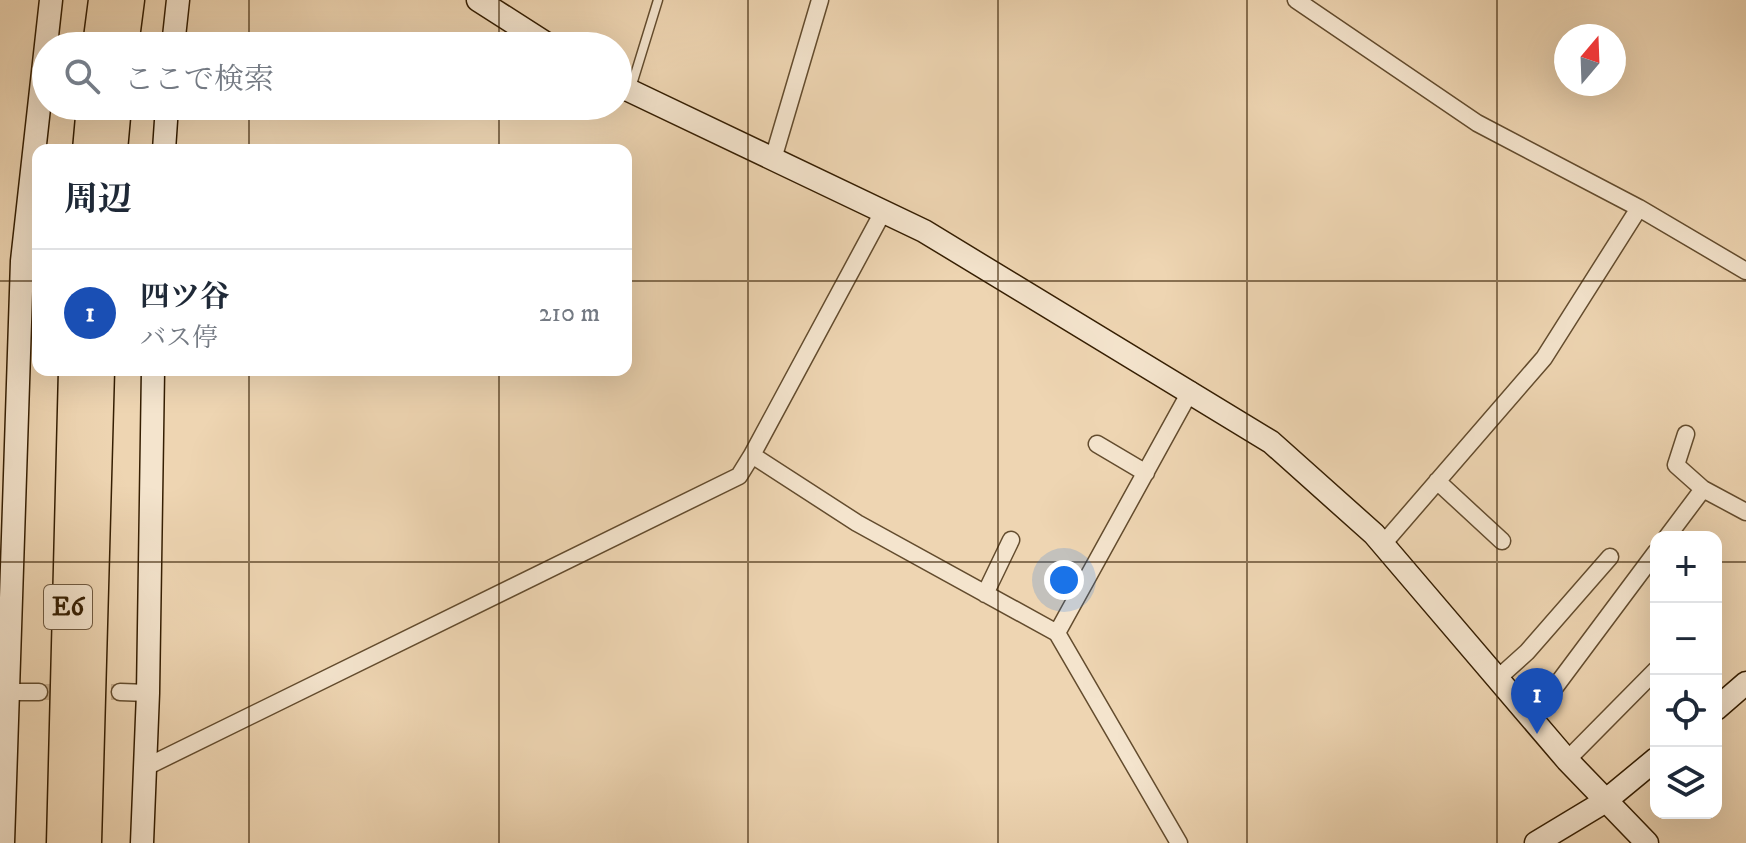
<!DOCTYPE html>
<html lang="ja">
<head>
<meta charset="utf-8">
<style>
	:root { --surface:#fff; --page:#f6f6f7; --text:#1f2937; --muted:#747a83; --line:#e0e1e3; --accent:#1a73e8 }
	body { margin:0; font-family:"IM FELL DW Pica","Noto Serif JP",serif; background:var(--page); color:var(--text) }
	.controls { position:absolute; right:24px; bottom:24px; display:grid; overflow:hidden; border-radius:16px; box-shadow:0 8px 32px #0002 }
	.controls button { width:72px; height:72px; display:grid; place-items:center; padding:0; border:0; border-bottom:2px solid var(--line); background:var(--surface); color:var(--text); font:40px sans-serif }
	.compass { position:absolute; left:1554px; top:24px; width:72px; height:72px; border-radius:50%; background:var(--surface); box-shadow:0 8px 32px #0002; rotate:19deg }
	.you { position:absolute; left:1064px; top:580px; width:28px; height:28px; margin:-20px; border:6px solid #fff; border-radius:50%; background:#1a73e8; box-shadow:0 0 0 12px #1a73e833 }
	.badge { display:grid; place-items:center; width:52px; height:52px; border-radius:50%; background:var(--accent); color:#fff; font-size:26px; font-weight:700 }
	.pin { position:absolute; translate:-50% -66px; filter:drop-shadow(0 2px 4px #0008) }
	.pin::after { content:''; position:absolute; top:42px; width:28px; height:24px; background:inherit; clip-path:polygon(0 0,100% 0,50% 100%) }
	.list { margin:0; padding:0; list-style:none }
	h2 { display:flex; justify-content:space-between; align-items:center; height:104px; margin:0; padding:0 32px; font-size:34px }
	h2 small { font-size:26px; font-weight:400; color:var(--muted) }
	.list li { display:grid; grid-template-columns:52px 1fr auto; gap:24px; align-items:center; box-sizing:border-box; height:128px; padding:0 32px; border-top:2px solid var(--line) }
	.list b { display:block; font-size:30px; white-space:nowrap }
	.list p { margin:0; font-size:26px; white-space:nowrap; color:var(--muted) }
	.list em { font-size:26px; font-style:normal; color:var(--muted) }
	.icon { flex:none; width:44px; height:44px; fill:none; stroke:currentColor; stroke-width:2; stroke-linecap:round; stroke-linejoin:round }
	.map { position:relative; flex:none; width:1746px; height:843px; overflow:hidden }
	.search { position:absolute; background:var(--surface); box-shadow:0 8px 32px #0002; left:32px; top:32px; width:600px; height:88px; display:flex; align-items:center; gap:20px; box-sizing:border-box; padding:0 28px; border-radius:44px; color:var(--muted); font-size:30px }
	.panel { position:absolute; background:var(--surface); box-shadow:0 8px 32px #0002; left:32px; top:144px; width:600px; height:232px; border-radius:16px }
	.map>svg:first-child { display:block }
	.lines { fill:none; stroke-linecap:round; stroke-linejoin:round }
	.street-tunnel { stroke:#c9b08f; stroke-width:16; stroke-dasharray:16 8; stroke-linecap:butt }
	.lane-casing { stroke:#634c2e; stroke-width:11 }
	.street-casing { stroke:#634c2e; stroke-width:19 }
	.secondary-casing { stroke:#351e02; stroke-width:25 }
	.highway-casing { stroke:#351e02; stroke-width:31 }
	.lane { stroke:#f4e4cd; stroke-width:8 }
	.street { stroke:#f4e4cd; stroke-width:16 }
	.secondary { stroke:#f4e4cd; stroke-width:22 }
	.highway { stroke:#eed5b2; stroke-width:28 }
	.grid { fill:none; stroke:#351e02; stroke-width:2; stroke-opacity:0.55 }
	.labels { text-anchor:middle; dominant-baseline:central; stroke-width:6; stroke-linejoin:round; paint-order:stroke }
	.shield { fill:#f4e4cd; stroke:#6e593f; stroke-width:2 }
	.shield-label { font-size:26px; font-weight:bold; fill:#351e02 }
</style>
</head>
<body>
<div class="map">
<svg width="1746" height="843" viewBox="0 0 1746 843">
	<rect width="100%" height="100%" fill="#eed5b2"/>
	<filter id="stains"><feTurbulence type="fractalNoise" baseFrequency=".0025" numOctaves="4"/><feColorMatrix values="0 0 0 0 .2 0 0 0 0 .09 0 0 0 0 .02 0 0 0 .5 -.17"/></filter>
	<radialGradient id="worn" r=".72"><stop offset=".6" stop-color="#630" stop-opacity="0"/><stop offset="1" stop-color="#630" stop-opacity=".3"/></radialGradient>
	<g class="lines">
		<path class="street-tunnel" d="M 39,692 L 120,692"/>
		<defs>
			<path id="lane" d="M 630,91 L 658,0"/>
			<path id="street" d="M 1296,0 L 1477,123 L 1639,208
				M 773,159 L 820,0
				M 884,210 L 752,455 L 857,523 L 1057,633 L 1191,390
				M 1686,434 L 1676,465 L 1703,489 L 1746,512
				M 1097,444 L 1146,473
				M 1437,481 L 1502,541
				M 1667,537 L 1703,489
				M 1383,544 L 1544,358 L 1639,208 L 1746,271
				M 985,594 L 1011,540
				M 1057,633 L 1179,843
				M 1497,679 L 1527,652 L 1610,557
				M 10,692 L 39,692
				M 120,692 L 148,693
				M 1532,718 L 1656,552
				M 1567,760 L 1656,670
				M 146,767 L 739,476 L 752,455"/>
			<path id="secondary" d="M 478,0 L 550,46
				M 173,46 L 178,0
				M 618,85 L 924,231 L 1271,442 L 1374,534 L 1567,760 L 1647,843
				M 164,150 L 167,106
				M 1716,709 L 1746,683
				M 3,843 L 22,261 L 51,0
				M 142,843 L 148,693 L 153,370
				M 1536,843 L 1604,802 L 1656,759"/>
			<path id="highway" d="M 97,46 L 103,0
				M 124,46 L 130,0
				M 87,150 L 91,106
				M 113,150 L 117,106
				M 61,843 L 73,370
				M 87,843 L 100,370"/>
		</defs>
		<use href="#lane" class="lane-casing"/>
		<use href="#street" class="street-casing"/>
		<use href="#secondary" class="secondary-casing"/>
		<use href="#highway" class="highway-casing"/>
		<use href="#lane" class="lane"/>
		<use href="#street" class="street"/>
		<use href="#secondary" class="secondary"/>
		<use href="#highway" class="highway"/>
	</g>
	<path class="grid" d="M 249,0 L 249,46M 499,0 L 499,46M 748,0 L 748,843M 998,0 L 998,843M 1247,0 L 1247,843M 1497,0 L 1497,843M 249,106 L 249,150M 499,106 L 499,150M 0,281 L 38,281M 626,281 L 1746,281M 249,370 L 249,843M 499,370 L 499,843M 0,562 L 1656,562M 1716,562 L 1746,562"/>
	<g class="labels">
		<rect class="shield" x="44" y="585" width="48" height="44" rx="6"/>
		<g class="shield-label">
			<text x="68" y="607">E6</text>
		</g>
	</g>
	<rect width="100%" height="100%" filter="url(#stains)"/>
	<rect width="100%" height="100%" fill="url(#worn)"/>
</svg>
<div class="controls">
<button>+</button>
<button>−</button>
<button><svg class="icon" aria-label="locate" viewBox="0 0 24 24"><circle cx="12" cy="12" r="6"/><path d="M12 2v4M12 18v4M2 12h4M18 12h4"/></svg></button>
<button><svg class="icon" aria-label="layers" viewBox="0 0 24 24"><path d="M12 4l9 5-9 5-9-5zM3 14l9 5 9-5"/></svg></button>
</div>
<svg class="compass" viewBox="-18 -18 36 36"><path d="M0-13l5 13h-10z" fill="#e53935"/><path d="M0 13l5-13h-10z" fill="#747a83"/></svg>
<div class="you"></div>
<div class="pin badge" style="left:1537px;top:734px;background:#1a4fb4">1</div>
<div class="search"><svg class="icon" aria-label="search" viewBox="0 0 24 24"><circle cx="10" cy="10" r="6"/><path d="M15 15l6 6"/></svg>ここで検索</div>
<section class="panel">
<h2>周辺<small></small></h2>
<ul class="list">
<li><span class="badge" style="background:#1a4fb4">1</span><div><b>四ツ谷</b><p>バス停</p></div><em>210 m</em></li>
</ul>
</section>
</div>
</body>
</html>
